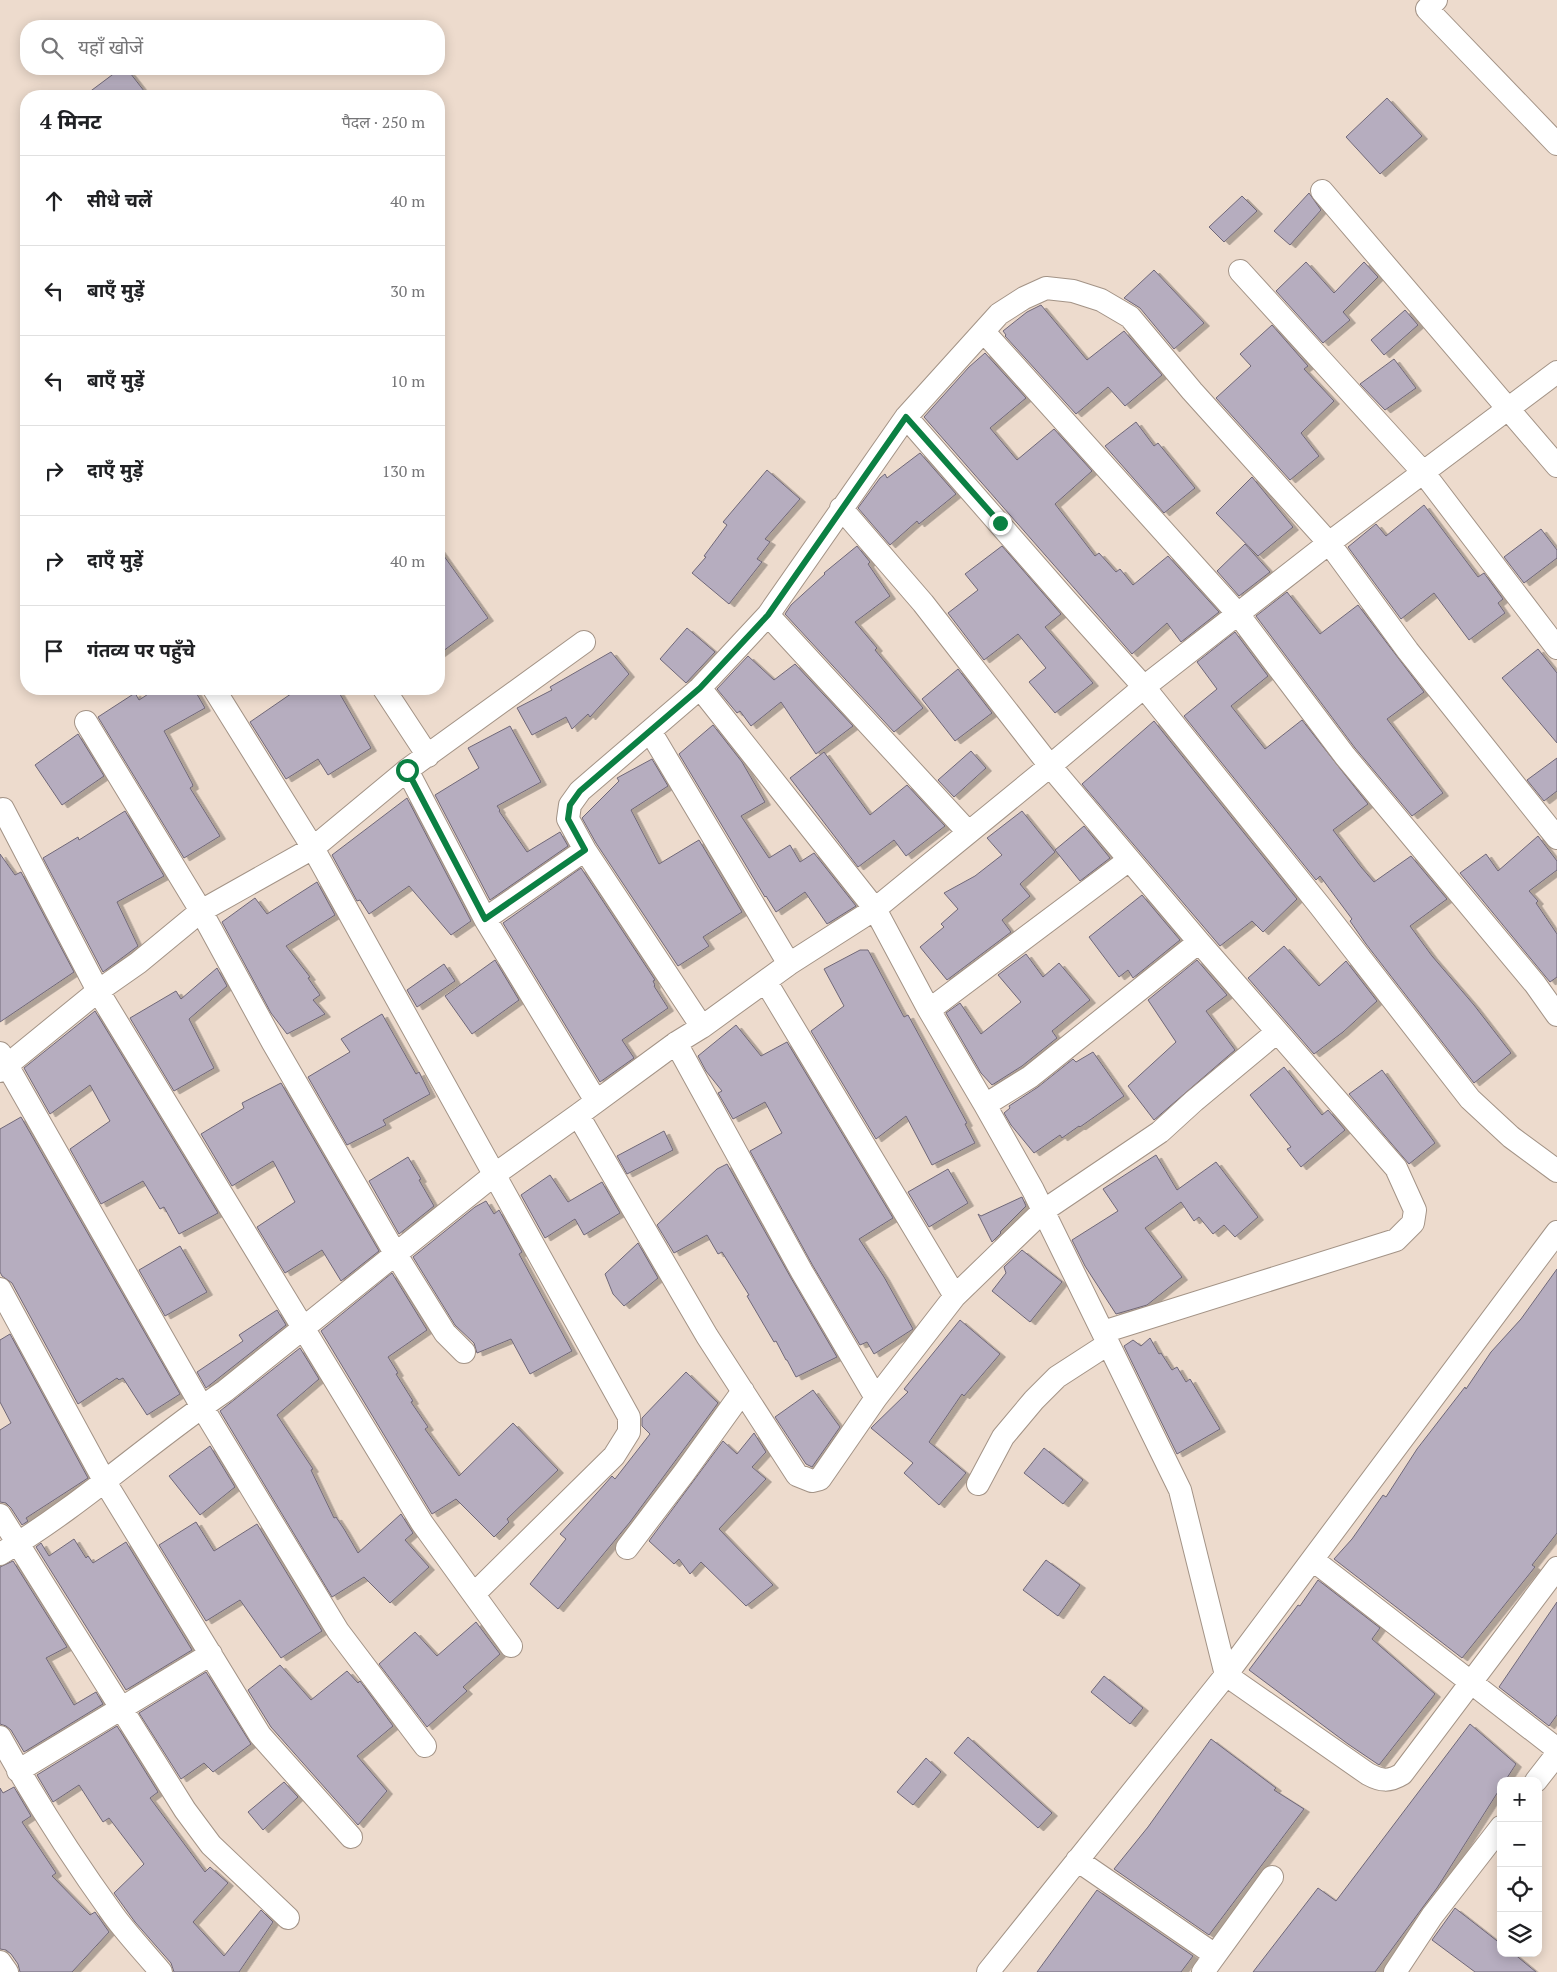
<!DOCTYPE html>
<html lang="hi">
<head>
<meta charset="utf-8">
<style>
	:root { --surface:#fff; --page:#f6f6f6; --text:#202124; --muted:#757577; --line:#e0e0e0 }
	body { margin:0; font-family:"PT Serif","Noto Sans Devanagari",serif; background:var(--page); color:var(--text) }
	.controls { position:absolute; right:15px; bottom:15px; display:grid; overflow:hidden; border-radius:10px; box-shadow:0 2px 12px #0003 }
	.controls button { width:45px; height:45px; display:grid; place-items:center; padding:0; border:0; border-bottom:1px solid var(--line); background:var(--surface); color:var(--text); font:25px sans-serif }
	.stop { position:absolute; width:15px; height:15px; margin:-11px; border:4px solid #0b8043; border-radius:50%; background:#fff }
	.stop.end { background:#0b8043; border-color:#fff; box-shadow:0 1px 5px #0008 }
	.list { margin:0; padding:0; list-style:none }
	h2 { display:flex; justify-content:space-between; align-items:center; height:65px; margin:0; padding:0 20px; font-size:21px }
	h2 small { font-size:16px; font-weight:400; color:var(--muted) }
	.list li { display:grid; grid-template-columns:32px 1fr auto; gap:15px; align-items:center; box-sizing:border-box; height:90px; padding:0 20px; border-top:1px solid var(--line) }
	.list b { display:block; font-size:19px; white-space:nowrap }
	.list em { font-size:16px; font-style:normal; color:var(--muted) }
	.icon { flex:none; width:28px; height:28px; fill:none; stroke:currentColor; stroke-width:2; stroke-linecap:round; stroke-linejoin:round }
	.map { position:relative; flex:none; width:1557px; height:1972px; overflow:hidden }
	.search { position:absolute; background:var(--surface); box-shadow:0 2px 12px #0003; left:20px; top:20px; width:425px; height:55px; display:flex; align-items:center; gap:12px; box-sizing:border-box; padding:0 18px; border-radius:20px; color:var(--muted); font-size:19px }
	.panel { position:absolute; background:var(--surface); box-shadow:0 2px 12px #0003; left:20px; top:90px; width:425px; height:605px; border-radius:20px }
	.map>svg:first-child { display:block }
	.building { fill:#b6adbf; stroke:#706878; filter:url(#shadow) }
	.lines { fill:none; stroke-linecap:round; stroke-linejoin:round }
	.minor-casing { stroke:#a39386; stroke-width:24 }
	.minor { stroke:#fff; stroke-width:22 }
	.route { stroke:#0b8043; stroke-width:6 }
</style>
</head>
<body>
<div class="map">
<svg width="1557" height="1972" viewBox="0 0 1557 1972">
	<defs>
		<filter id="shadow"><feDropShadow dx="5.5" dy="3" stdDeviation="0" flood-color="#0004"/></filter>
	</defs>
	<rect width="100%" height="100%" fill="#eddbcd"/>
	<path class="building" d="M 120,69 L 127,69 L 148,96 L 84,96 Z
		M 1387,98 L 1422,136 L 1380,174 L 1346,137 Z
		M 1309,193 L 1321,210 L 1290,245 L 1274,231 Z
		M 1242,196 L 1257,211 L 1224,242 L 1209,227 Z
		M 1306,262 L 1334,293 L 1364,262 L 1378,277 L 1343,312 L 1350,320 L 1323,343 L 1276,291 Z
		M 1154,270 L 1204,323 L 1174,349 L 1140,308 L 1124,298 Z
		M 1041,305 L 1087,360 L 1124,331 L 1162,375 L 1125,406 L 1108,387 L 1076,414 L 1005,336 L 1006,335 L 1003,331 L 1027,312 Z
		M 1405,310 L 1418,325 L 1384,355 L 1371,340 Z
		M 1272,325 L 1308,366 L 1304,369 L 1334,401 L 1301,433 L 1319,456 L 1290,480 L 1216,398 L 1251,366 L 1240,354 Z
		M 985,353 L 1026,398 L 990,428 L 1017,460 L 1054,429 L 1092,471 L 1055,504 L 1095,556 L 1099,553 L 1116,572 L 1120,569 L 1133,585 L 1168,556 L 1219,612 L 1181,642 L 1167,623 L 1132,654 L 924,417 L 969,367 Z
		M 1394,359 L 1416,388 L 1385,410 L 1360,384 Z
		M 1136,422 L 1154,446 L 1158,443 L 1195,488 L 1164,513 L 1105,446 Z
		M 920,453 L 956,494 L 919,524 L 917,521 L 890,545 L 858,508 L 880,478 L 885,474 L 887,478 Z
		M 767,470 L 800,499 L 765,539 L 770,542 L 757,559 L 762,562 L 729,604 L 692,573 L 706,557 L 704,556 L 727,525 L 723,522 Z
		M 1252,477 L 1293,527 L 1258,556 L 1216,513 Z
		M 1424,505 L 1478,577 L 1484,573 L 1503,599 L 1498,603 L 1505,613 L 1469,640 L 1434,593 L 1401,619 L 1348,547 L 1376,524 L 1386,536 Z
		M 1541,529 L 1557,550 L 1557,558 L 1524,583 L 1504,557 Z
		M 1245,544 L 1270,572 L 1239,596 L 1217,571 Z
		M 857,546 L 870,562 L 868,564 L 890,596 L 855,622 L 877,648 L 875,650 L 923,708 L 894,732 L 785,614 L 791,605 L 825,574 L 824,573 Z
		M 1002,546 L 1061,614 L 1045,627 L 1093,683 L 1055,713 L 1029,682 L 1046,668 L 1018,634 L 984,660 L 948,613 L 978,590 L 965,574 Z
		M 439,549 L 488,618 L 439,654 Z
		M 1287,592 L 1320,634 L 1358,605 L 1424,692 L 1387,719 L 1443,793 L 1412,816 L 1355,748 L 1256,616 Z
		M 687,628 L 715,652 L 686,683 L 660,659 Z
		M 1235,632 L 1268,676 L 1231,706 L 1265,749 L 1302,720 L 1368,804 L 1333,830 L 1361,867 L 1374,882 L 1411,856 L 1447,899 L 1410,926 L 1432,956 L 1474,1005 L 1511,1053 L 1474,1083 L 1366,944 L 1350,921 L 1352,919 L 1320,876 L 1316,880 L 1184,716 L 1217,689 L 1197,662 Z
		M 1538,649 L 1557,673 L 1557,743 L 1502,678 Z
		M 611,652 L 629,674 L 590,717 L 588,714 L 572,729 L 566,717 L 532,735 L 517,708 L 552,690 L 550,687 Z
		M 748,656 L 774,680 L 795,664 L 853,726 L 816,754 L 781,702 L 751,726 L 740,711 L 737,713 L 717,689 Z
		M 958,669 L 992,713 L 955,741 L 922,699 Z
		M 156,689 L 194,689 L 205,708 L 164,731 L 192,783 L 193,786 L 190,788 L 220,836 L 184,858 L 98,717 L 135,693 L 139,700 Z
		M 298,689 L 337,689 L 371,748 L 328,775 L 318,759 L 286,779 L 250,722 Z
		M 1154,721 L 1297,899 L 1263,932 L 1252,921 L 1220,946 L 1082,784 Z
		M 713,725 L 742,762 L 765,802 L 741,816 L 769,858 L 790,845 L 800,862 L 814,853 L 856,906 L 827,924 L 805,892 L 776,912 L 766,896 L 765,897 L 679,754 Z
		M 510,726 L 541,782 L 497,806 L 500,810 L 499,811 L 527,852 L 560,832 L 568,846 L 490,900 L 435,795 L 479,768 L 468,748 Z
		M 78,734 L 104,776 L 62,805 L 35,765 Z
		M 971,751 L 986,768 L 954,797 L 938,780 Z
		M 824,752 L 870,815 L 907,785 L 945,826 L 906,856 L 894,840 L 858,867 L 790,778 Z
		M 1557,758 L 1557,791 L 1544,801 L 1527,780 Z
		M 652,759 L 668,786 L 631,810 L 659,864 L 699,840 L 742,912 L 703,937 L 709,946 L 678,966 L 596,843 L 582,818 L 619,781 L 617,778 Z
		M 407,798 L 471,921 L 451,935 L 409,886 L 369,914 L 360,900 L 357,901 L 332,855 Z
		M 125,811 L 164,876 L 117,902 L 138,946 L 103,972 L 43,858 L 78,837 L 79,840 Z
		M 1022,811 L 1055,852 L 1020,884 L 1030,896 L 1002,920 L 1011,932 L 947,980 L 920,947 L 944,927 L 941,924 L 958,909 L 944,893 L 975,876 L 1002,855 L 987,838 Z
		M 1084,826 L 1110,858 L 1080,881 L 1055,850 Z
		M 1538,836 L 1557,861 L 1557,870 L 1529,891 L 1538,901 L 1536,903 L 1557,934 L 1557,977 L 1550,982 L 1460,873 L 1486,854 L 1498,871 Z
		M 0,854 L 15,875 L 21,872 L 74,972 L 0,1022 Z
		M 581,868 L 655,980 L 653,981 L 655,985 L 654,986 L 668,1008 L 622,1040 L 634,1058 L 600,1082 L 503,923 Z
		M 317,882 L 335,915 L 286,946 L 310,977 L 308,978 L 320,995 L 313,1000 L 325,1014 L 287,1034 L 271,1013 L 222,922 L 255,898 L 267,914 Z
		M 1142,895 L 1180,940 L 1133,978 L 1128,970 L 1119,977 L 1089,937 Z
		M 1284,946 L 1319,986 L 1346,961 L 1377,1001 L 1343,1032 L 1314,1054 L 1248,978 Z
		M 860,950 L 868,950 L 904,1017 L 908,1015 L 967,1123 L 965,1124 L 975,1143 L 932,1165 L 906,1116 L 876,1139 L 811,1031 L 844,1006 L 824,969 Z
		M 1026,954 L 1043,977 L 1059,963 L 1090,1000 L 1052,1031 L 1057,1038 L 1022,1066 L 992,1085 L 981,1073 L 946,1013 L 960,1003 L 981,1034 L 1021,1002 L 998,975 Z
		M 495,960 L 519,1000 L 472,1034 L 445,996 Z
		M 1197,960 L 1227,995 L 1206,1011 L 1235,1050 L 1154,1120 L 1128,1086 L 1176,1042 L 1148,1000 Z
		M 444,964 L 455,981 L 417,1007 L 407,990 Z
		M 217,968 L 227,986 L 189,1019 L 214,1068 L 174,1091 L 130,1018 L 176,991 L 181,999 Z
		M 95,1011 L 218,1213 L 179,1234 L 164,1207 L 160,1209 L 143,1181 L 101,1204 L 70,1149 L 110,1121 L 90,1085 L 50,1114 L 24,1068 Z
		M 382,1014 L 416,1074 L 419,1072 L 430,1094 L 383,1120 L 386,1125 L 347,1145 L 308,1077 L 350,1052 L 341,1039 Z
		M 736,1025 L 761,1056 L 787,1042 L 893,1218 L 859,1239 L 884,1277 L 913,1329 L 874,1354 L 867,1342 L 860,1345 L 813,1266 L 750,1151 L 782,1133 L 765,1102 L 733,1119 L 718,1093 L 722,1091 L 706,1071 L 698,1056 Z
		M 1093,1052 L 1124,1096 L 1080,1127 L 1079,1126 L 1062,1138 L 1060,1135 L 1034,1153 L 1011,1125 L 1004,1113 L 1010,1108 L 1009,1106 L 1038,1087 L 1073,1059 L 1076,1062 Z
		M 1284,1067 L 1322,1115 L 1328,1110 L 1345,1130 L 1301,1167 L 1287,1149 L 1291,1147 L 1250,1095 Z
		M 1382,1070 L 1435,1143 L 1409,1164 L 1349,1094 Z
		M 281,1083 L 379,1251 L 341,1281 L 322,1250 L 285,1273 L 257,1227 L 295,1202 L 273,1161 L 232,1186 L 201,1134 L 244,1108 L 242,1103 Z
		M 21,1117 L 180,1394 L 147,1415 L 123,1378 L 119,1380 L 117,1378 L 78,1404 L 12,1283 L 2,1276 L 0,1272 L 0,1129 Z
		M 664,1131 L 673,1150 L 627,1174 L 617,1156 Z
		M 1156,1155 L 1177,1190 L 1216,1162 L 1258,1217 L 1235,1237 L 1224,1225 L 1213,1234 L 1199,1217 L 1194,1221 L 1181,1202 L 1145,1228 L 1182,1277 L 1147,1305 L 1116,1314 L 1085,1266 L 1072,1240 L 1118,1211 L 1103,1189 Z
		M 408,1157 L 421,1179 L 419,1180 L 434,1206 L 399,1234 L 369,1181 Z
		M 727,1164 L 791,1278 L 837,1357 L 796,1377 L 787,1360 L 786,1360 L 776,1341 L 774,1342 L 764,1325 L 747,1296 L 749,1295 L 722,1252 L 718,1254 L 707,1235 L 674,1253 L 657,1225 L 717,1169 Z
		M 948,1169 L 968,1203 L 929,1227 L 908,1192 Z
		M 550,1175 L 568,1202 L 602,1182 L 620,1213 L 584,1235 L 575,1219 L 545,1238 L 521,1195 Z
		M 1022,1197 L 1026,1206 L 1000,1232 L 1001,1233 L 992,1242 L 978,1214 L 981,1216 Z
		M 486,1201 L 494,1214 L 499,1210 L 522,1252 L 519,1254 L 572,1351 L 530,1374 L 511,1339 L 477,1353 L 474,1343 L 455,1325 L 413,1257 L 475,1207 Z
		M 638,1243 L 658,1278 L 624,1306 L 613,1294 L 605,1274 Z
		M 180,1246 L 207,1292 L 165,1316 L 139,1270 Z
		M 1022,1250 L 1062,1282 L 1030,1322 L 992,1291 L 1006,1273 L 1004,1267 Z
		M 1557,1269 L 1557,1533 L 1532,1565 L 1535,1567 L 1462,1658 L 1334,1559 L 1352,1539 L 1383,1495 L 1386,1497 L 1417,1449 L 1465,1387 L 1466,1389 L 1491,1352 L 1521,1319 Z
		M 392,1273 L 427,1330 L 388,1357 L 398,1373 L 396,1374 L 413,1401 L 411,1402 L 428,1427 L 425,1429 L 459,1476 L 513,1423 L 558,1470 L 507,1519 L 509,1522 L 494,1537 L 456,1499 L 432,1514 L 321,1331 Z
		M 277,1310 L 286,1325 L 206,1388 L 197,1372 L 243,1341 L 239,1335 Z
		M 960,1320 L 1000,1354 L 964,1396 L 962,1394 L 929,1442 L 966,1473 L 939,1505 L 904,1473 L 913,1463 L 871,1428 L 908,1392 L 904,1389 Z
		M 10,1334 L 88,1478 L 26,1518 L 28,1521 L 22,1525 L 11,1508 L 6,1503 L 0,1502 L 0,1430 L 11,1423 L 0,1402 L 0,1340 Z
		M 1150,1338 L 1159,1354 L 1161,1353 L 1172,1370 L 1177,1367 L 1186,1382 L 1190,1379 L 1220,1429 L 1177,1454 L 1124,1346 L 1133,1340 L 1141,1346 Z
		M 300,1348 L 319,1379 L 277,1415 L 313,1469 L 311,1470 L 334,1518 L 336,1517 L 344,1529 L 358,1553 L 401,1514 L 413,1533 L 405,1540 L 429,1567 L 390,1603 L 364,1577 L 332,1597 L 220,1411 Z
		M 686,1372 L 718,1403 L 630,1522 L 558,1609 L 530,1584 L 566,1539 L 560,1534 L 605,1484 L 612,1476 L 615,1479 L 650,1434 L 642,1426 L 642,1418 Z
		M 813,1390 L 840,1427 L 812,1467 L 806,1464 L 775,1417 Z
		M 754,1433 L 766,1452 L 752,1467 L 766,1479 L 719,1529 L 773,1585 L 746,1606 L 701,1562 L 690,1574 L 679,1559 L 674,1564 L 649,1541 L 723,1441 L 737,1454 Z
		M 210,1446 L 235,1487 L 200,1515 L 169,1476 Z
		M 1044,1448 L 1083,1480 L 1063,1504 L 1024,1473 Z
		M 196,1522 L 214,1551 L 257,1524 L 322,1631 L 281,1658 L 240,1600 L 206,1621 L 159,1545 Z
		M 74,1539 L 86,1558 L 88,1556 L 93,1563 L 126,1542 L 192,1650 L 126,1690 L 36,1547 L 41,1543 L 49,1556 Z
		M 1046,1560 L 1080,1585 L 1058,1616 L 1023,1590 Z
		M 13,1561 L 67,1647 L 46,1658 L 74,1705 L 96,1692 L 103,1704 L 24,1752 L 11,1730 L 6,1726 L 0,1724 L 0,1567 Z
		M 1318,1580 L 1380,1628 L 1372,1639 L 1435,1694 L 1379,1765 L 1348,1744 L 1249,1670 L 1298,1605 L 1300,1606 Z
		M 1557,1602 L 1557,1715 L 1549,1726 L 1499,1687 Z
		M 476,1622 L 500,1654 L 463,1687 L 467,1691 L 427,1727 L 379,1664 L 415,1632 L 437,1656 Z
		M 280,1665 L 311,1700 L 347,1671 L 358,1683 L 360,1681 L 393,1726 L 357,1756 L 387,1791 L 358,1825 L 271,1727 L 248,1690 Z
		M 206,1672 L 251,1744 L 213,1772 L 204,1763 L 181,1779 L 139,1713 Z
		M 1104,1676 L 1143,1708 L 1130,1724 L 1091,1692 Z
		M 1470,1724 L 1516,1764 L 1505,1781 L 1501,1781 L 1501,1787 L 1437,1888 L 1375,1972 L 1253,1972 L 1318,1888 L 1336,1901 Z
		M 117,1726 L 158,1792 L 150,1798 L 205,1872 L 210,1867 L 228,1883 L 193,1922 L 224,1956 L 261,1910 L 273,1922 L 239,1972 L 174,1972 L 171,1963 L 135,1922 L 114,1893 L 144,1864 L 109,1818 L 103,1822 L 79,1785 L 53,1802 L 37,1775 Z
		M 968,1737 L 1052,1813 L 1038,1828 L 954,1753 Z
		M 1211,1739 L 1276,1788 L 1274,1790 L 1304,1809 L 1209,1935 L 1114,1869 L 1148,1827 Z
		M 926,1758 L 941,1772 L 913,1805 L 897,1792 Z
		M 284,1782 L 298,1797 L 263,1830 L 248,1812 Z
		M 14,1787 L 31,1816 L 22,1822 L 56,1873 L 52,1876 L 90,1915 L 95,1912 L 109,1932 L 72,1972 L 20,1972 L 18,1964 L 11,1954 L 6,1950 L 0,1949 L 0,1788 L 3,1793 Z
		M 1097,1890 L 1193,1956 L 1181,1972 L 1037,1972 Z
		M 1455,1908 L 1501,1944 L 1501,1953 L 1513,1953 L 1536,1972 L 1475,1972 L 1432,1940 Z"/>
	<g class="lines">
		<defs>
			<path id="minor" d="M 1436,0 L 1427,9 L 1557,144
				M 1322,191 L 1557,466
				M 1240,271 L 1423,472 L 1557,648
				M 984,332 L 1238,614 L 1345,756 L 1535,984 L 1557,1015
				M 906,417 L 1065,599 L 1144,687 L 1320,906 L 1470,1099 L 1511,1137 L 1557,1171
				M 841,508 L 923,603 L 1050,766 L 1144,687 L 1329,543 L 1557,372
				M 768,615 L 968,832
				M 700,688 L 875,909 L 1050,766 L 1199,942 L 1396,1168 L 1415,1210 L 1413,1223 L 1396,1240 L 1103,1332
				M 214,689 L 313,848 L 629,1417 L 629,1432 L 614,1456 L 474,1594
				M 384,689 L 428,756
				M 86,722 L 201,911 L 273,1043 L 395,1253 L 445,1333 L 464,1352
				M 650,731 L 789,964
				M 407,770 L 485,919 L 596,1101
				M 3,809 L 98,991 L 422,1523 L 511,1646
				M 485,919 L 585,850
				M 766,982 L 955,1296
				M 929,1010 L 1129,860
				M 702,1027 L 585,850 L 568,819 L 570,805 L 580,791 L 700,688 L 768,615 L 906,417 L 999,314 L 1024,298 L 1046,288 L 1073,291 L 1101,300 L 1130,317 L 1192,391 L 1329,543 L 1408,651 L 1557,838
				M 676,1043 L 802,1272 L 876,1398
				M 0,1053 L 202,1407 L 338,1631 L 425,1746
				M 0,1071 L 98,991 L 138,963 L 201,911 L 313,848 L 407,770 L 584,642
				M 985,1105 L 1030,1077 L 1199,942
				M 578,1115 L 707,1336 L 797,1475 L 812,1481 L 820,1479 L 876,1398 L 955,1296 L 1043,1211 L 1160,1132 L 1194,1101 L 1277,1032
				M 0,1289 L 105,1482 L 260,1735 L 351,1837
				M 978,1484 L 1003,1437 L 1034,1400 L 1057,1377 L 1108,1344
				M 0,1515 L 185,1810 L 211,1845 L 288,1918
				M 627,1548 L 684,1473 L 743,1391
				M 0,1554 C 80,1507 148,1443 225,1391 L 494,1175 L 578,1115 L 676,1043 L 702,1027 L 789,964 L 875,909 L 929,1010 L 985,1105 L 1033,1190 L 1180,1490 L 1226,1675 L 1368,1774 C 1381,1781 1389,1782 1402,1774 L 1557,1568
				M 1313,1560 L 1557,1749
				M 0,1737 C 34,1799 73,1859 114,1916 C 128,1935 145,1953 161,1972
				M 18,1771 L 211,1654
				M 1536,1781 L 1557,1754
				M 1077,1860 L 1215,1955
				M 0,1962 L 7,1972
				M 988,1972 L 1226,1675 L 1557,1232
				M 1203,1972 L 1272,1877
				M 1395,1972 L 1432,1916 L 1501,1827"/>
		</defs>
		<use href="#minor" class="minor-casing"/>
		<use href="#minor" class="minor"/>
	</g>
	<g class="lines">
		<path class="route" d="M 407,770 L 485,919 L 585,850 L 568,819 L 570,805 L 580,791 L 700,688 L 768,615 L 906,417 L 1000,523"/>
	</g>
</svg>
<div class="controls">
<button>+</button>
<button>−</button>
<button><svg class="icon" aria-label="locate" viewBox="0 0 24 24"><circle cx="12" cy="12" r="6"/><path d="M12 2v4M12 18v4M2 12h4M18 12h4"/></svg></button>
<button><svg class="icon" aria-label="layers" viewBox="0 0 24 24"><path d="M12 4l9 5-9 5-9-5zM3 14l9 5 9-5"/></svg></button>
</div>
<div class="stop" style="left:407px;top:770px"></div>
<div class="stop end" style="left:1000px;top:523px"></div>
<div class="search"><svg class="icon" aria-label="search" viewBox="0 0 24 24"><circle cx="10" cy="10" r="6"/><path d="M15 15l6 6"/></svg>यहाँ खोजें</div>
<section class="panel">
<h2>4 मिनट<small>पैदल · 250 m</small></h2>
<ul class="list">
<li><svg class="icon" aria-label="ahead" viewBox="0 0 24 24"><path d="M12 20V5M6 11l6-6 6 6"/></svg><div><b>सीधे चलें</b></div><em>40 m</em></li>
<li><svg class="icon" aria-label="left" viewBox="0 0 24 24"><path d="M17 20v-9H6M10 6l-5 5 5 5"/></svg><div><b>बाएँ मुड़ें</b></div><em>30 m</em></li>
<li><svg class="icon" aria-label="left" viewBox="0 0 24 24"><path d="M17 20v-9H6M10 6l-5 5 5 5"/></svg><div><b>बाएँ मुड़ें</b></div><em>10 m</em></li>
<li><svg class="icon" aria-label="right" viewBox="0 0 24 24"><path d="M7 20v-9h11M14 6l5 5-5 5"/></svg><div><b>दाएँ मुड़ें</b></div><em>130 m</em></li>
<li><svg class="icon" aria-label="right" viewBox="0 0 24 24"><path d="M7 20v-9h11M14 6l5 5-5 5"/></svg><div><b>दाएँ मुड़ें</b></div><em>40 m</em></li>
<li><svg class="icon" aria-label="arrive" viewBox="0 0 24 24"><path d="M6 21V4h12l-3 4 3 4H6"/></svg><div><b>गंतव्य पर पहुँचे</b></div></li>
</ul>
</section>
</div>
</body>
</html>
